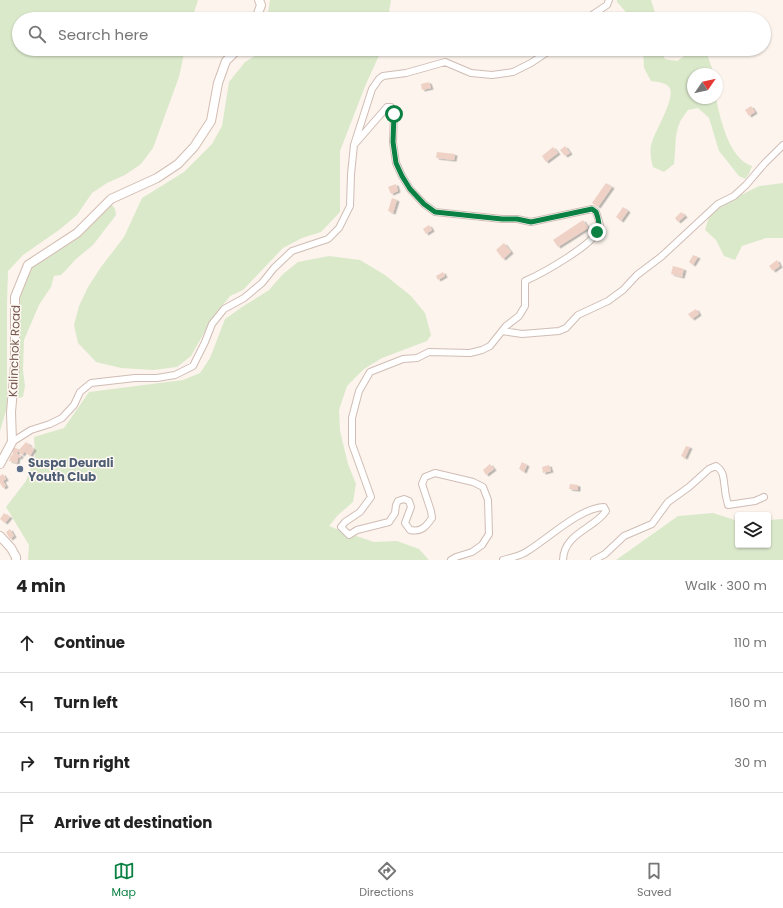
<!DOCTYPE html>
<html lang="en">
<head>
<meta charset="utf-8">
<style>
	:root { --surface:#fff; --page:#f2f2f2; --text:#222; --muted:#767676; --line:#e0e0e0; --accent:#0b8043 }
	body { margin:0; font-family:Poppins,sans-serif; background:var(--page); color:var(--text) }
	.controls { position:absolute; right:12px; bottom:12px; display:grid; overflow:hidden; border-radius:4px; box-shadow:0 1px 3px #0004 }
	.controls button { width:36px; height:36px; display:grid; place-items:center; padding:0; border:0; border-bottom:1px solid var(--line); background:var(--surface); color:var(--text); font:20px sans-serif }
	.compass { position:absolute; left:687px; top:68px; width:36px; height:36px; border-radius:50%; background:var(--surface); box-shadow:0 1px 3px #0004; rotate:56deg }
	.stop { position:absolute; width:12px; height:12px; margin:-9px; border:3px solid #0b8043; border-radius:50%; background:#fff }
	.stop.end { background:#0b8043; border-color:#fff; box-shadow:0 1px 4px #0008 }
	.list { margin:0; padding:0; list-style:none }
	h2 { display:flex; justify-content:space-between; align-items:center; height:52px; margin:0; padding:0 16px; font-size:17px }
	h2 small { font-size:13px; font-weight:400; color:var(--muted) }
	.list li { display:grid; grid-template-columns:26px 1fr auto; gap:12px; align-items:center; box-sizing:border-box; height:60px; padding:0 16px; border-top:1px solid var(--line) }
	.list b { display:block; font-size:15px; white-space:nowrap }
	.list em { font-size:13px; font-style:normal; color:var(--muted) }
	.icon { flex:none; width:22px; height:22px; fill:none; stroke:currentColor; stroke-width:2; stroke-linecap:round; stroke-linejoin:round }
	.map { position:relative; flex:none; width:783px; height:560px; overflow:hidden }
	.search { position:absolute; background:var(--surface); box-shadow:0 1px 3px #0004; left:12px; right:12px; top:12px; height:44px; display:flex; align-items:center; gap:10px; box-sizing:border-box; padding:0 14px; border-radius:22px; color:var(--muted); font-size:15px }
	.sheet { height:292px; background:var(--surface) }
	nav { display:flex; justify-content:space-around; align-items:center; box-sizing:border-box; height:56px; border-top:1px solid var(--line); background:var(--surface); font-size:11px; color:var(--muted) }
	nav a { display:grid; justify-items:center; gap:2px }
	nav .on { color:var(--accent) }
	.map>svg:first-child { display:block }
	.green { fill:#dbe9cb }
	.building { fill:#efd1c6; filter:url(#shadow) }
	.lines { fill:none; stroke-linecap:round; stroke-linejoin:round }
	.street-casing { stroke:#d0bdb5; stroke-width:8 }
	.secondary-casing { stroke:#d3bdb2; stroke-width:10 }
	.street { stroke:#fff; stroke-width:6 }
	.secondary { stroke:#fff; stroke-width:8 }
	.route { stroke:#0b8043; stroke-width:5 }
	.service-dot { fill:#5c6f8a; stroke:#fef8f3; stroke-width:1.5 }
	.labels { text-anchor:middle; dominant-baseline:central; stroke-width:3; stroke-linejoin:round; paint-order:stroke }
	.street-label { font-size:12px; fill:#765950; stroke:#fef8f3 }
	.service-label { font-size:12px; font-weight:bold; fill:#4e5e75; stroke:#fef8f3; text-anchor:start }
</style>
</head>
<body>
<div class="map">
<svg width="783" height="560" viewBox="0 0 783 560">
	<defs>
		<filter id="shadow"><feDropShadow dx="2.5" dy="1.5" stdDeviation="0" flood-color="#0004"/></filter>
	</defs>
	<rect width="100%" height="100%" fill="#fcf4ed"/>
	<path class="green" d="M 0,0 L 198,0 L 192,19 L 19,19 L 19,49 L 185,49 L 179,77 L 153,148 L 141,164 L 125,175 L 107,183 L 92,193 L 77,215 L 59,230 L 23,255 L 8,271 L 7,304 L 7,407 L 0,431 Z
		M 270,0 L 391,0 L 388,19 L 267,19 Z
		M 617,0 L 651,0 L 657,19 L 632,19 L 617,2 Z
		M 261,49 L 382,49 L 366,84 L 340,151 L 340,212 L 321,232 L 302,238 L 283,248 L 243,290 L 230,296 L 212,319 L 191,356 L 177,367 L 153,370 L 121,368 L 96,362 L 78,343 L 74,325 L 79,306 L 88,287 L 101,267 L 124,237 L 142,198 L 184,172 L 212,144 L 222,126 L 229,82 L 245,62 L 261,52 Z
		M 643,49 L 660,49 L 665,59 L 677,61 L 683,57 L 688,49 L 700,49 L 707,54 L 714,74 L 693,74 L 693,98 L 716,98 C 720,118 729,159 752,166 L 749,174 L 745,179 L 739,176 L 719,151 L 709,118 L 698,108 L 688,110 C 685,114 682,118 680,122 C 674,135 676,150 674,164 L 664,172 L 653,167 C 651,159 649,150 652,142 C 655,131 677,96 669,87 C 665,82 656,82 651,81 L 644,68 Z
		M 783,183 L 783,238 L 766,238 L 742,246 L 735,260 L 724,256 L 716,240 L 705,230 L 709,217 L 718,208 L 733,199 L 759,186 Z
		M 112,205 L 115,209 L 116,215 L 113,219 L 93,245 L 76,259 L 65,271 L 61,275 L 54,276 L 51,287 L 39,305 L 24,340 L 23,370 L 25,386 L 23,397 L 18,398 L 17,373 L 17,307 L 20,292 L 28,268 L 107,206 Z
		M 329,256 L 360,260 L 385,275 L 411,296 L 425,313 L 431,335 L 427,341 L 382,358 L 364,369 L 347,386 L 339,410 L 340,431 L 348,464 L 356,484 L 353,502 L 338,515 L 329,526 L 347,533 L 374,542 L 397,541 L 419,549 L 429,560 L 28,560 L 29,545 L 6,507 L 26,481 L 35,456 L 34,437 L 64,428 L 89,392 L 183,380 L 200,373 L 210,358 L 225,319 L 242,307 L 269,290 L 283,274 L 298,262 Z
		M 713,513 L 738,521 L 738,545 L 768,545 L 768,520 L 783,519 L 783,560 L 616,560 L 678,516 Z"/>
	<path class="building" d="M 429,82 L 431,88 L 422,90 L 421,84 Z
		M 751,106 L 755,112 L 749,116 L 745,110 Z
		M 565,146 L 570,153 L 565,156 L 560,150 Z
		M 553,147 L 558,153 L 546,162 L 542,156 Z
		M 437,152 L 455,154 L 454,160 L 436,158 Z
		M 606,183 L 612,187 L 598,207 L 592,203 Z
		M 396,184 L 398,191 L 391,194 L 388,187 Z
		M 392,198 L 397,200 L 393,213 L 388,211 Z
		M 623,207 L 628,211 L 621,221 L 616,217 Z
		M 681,212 L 685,216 L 678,222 L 675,218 Z
		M 583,220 L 588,228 L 558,247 L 553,240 Z
		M 429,225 L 432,230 L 426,234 L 423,229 Z
		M 504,243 L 511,252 L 503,259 L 496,250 Z
		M 693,255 L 698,257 L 693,265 L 689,262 Z
		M 777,260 L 780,266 L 773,271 L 769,266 Z
		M 673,266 L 684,269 L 682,277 L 671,274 Z
		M 443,272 L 445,276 L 438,280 L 436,276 Z
		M 696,309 L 699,314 L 692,319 L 688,314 Z
		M 26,442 L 30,445 L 22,455 L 18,451 Z
		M 30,446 L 34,449 L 30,456 L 25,452 Z
		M 686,446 L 690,447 L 685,458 L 681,456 Z
		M 12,447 L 18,449 L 17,454 L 21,455 L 20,458 L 12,455 L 13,452 L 10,451 Z
		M 11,455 L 18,457 L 17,463 L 9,461 Z
		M 522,462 L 527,465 L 524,472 L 519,469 Z
		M 490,464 L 494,469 L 486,475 L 483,470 Z
		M 549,465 L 551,471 L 543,473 L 542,467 Z
		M 3,474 L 6,479 L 3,481 L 6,486 L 3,488 L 0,483 L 0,476 Z
		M 570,484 L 578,485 L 578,490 L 569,489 Z
		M 4,513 L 10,517 L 5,523 L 0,519 Z
		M 10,529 L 14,536 L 10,539 L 6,532 Z"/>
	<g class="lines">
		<defs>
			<path id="street" d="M 586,19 L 607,5 L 609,0
				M 354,145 L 387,107 L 391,107 L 394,114 L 393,142 L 396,163 L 402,176 L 410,189 L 424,204 L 435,212 L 502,219 L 517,219 L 531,222 L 592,209 L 596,212 C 597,216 600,222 600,227 C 596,244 541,274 525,281 L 525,306 L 519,316 L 506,326 L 490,346 L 482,350 L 470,353 L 429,352 L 417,358 L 403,359 L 370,372 L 359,391 L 352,418 L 352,444 L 371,497 L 360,512 L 345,522 L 341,527 L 349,535 L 357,530 L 389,522 L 395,513 L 396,505 L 398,501 L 404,499 L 409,501 L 411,507 L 405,523 L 410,530 C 421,532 425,528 432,518 L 431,511 L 422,484 L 425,477 L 435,473 L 473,482 L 483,487 L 488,500 L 489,534 L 482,545 L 472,552 L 456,557 L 451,560
				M 502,331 L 522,334 L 559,331 L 566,328 L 578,315 L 608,301 L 623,290 L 637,275 L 662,256 L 718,204 L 734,196 L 746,185 L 764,164 L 783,145
				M 12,442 L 31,430 L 50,424 L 62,418 L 74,405 L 80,392 L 91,383 L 135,378 L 157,378 L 175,375 L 193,366 L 205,342 L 212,324 L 224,309 L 244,298 L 262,283 L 274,268 L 292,251 L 328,239 L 339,228 L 350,206 L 351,174 L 354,145 L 372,89 L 379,79 L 383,76 L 406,73 L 445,62 L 471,73 L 492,75 L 513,72 L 531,63 L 546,53 L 548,49
				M 503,560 C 510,558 520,556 526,552 C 548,539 579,508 604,507 L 606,511 C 594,529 564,533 563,560
				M 594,560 L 605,554 L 624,536 L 652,524 L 668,502 L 689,487 L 709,469 L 716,466 C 725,472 723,479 725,489 C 725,494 727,500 728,505 L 755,501 L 764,497"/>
			<path id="secondary" d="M 256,19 L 261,5 L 259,0
				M 0,464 L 12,442 L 11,412 L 15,366 L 15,297 L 28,265 L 77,233 L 111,199 L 157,178 L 178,164 L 194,147 L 211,121 L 218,83 L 226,61 L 238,49
				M 0,536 L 11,548 L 16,557 L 16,560"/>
		</defs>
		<use href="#street" class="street-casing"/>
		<use href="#secondary" class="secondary-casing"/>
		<use href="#street" class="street"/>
		<use href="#secondary" class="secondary"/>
	</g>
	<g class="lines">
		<path class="route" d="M 394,114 L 393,142 L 396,163 L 402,176 L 410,189 L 424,204 L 435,212 L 502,219 L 517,219 L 531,222 L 592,209 L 596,212 C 599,220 600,225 597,232"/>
	</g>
	<circle class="service-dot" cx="20" cy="469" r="4"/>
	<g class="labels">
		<g class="street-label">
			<text transform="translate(14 351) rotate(-88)">Kalinchok Road</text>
		</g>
		<g class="service-label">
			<text x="28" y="462">Suspa Deurali<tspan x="28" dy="14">Youth Club</tspan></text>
		</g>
	</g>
</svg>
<div class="controls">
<button><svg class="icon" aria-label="layers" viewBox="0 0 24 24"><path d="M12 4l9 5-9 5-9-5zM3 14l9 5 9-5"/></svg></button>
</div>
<svg class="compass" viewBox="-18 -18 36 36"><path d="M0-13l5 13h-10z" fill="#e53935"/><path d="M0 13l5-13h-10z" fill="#767676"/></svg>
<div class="stop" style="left:394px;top:114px"></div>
<div class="stop end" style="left:597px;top:232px"></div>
<div class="search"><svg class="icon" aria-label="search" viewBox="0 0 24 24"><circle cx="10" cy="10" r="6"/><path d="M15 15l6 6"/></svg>Search here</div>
</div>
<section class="sheet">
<h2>4 min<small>Walk · 300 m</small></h2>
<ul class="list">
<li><svg class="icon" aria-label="ahead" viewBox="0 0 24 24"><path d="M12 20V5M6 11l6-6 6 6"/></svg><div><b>Continue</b></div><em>110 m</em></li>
<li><svg class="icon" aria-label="left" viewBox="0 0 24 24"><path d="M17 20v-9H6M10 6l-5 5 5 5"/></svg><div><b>Turn left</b></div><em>160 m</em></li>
<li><svg class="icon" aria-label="right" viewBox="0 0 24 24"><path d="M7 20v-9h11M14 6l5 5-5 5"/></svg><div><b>Turn right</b></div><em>30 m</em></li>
<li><svg class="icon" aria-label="arrive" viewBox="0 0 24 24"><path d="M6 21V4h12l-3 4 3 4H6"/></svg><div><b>Arrive at destination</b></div></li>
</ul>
</section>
<nav>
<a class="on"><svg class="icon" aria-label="map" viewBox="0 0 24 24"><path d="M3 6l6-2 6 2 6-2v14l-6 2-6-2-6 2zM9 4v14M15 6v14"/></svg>Map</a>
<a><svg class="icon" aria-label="directions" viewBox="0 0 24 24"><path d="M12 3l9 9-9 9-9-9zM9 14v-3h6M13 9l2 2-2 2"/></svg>Directions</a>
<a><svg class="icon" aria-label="saved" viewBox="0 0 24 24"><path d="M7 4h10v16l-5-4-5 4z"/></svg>Saved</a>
</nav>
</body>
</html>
